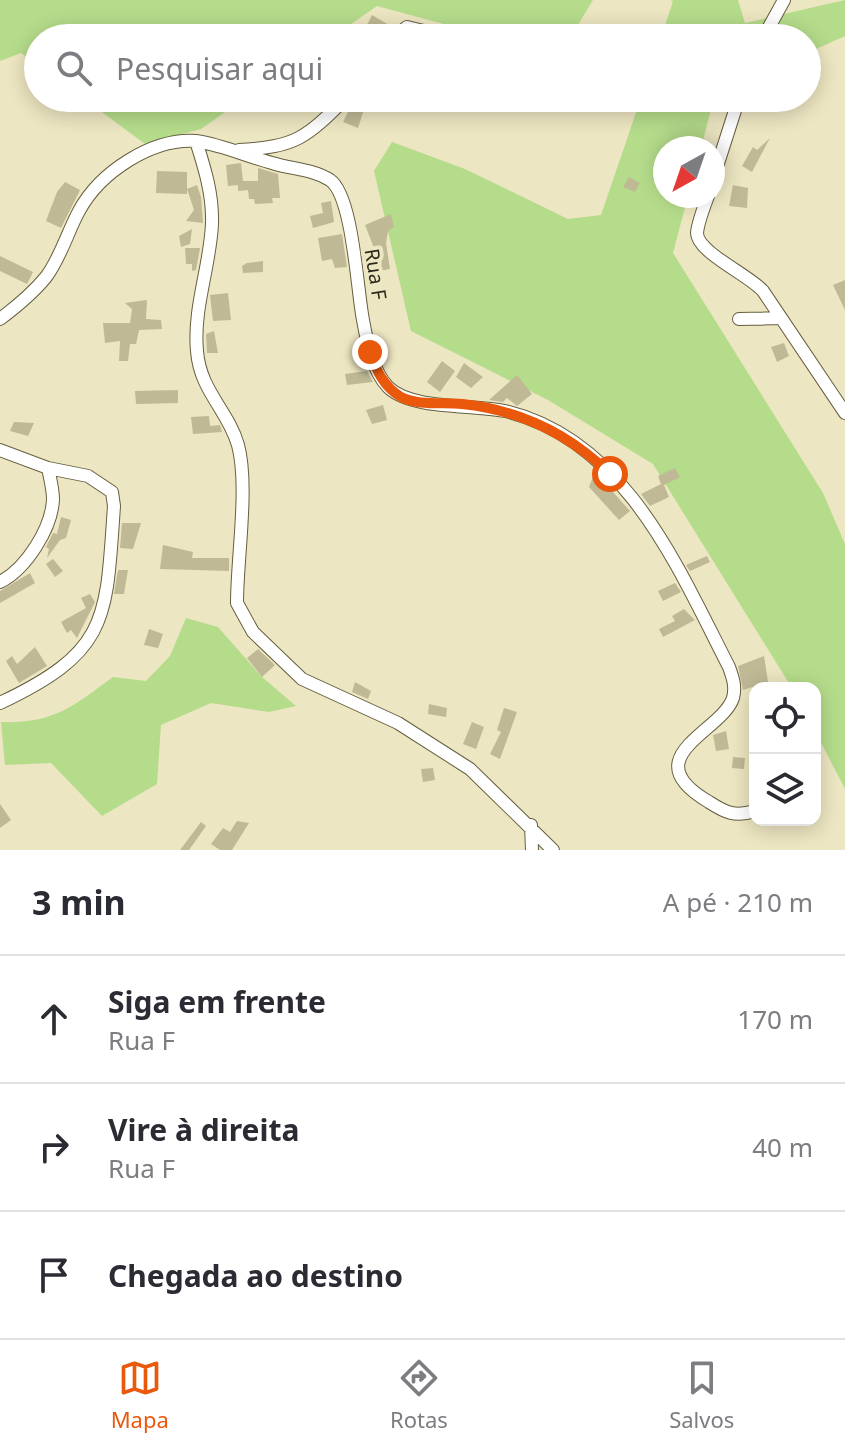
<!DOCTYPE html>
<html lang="pt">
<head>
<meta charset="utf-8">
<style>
	:root { --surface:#fff; --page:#f2f2f3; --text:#2b2b33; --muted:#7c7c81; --line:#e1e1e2; --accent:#ea580c }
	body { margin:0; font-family:"Noto Sans",sans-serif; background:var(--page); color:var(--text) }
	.controls { position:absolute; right:24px; bottom:24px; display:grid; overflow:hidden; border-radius:16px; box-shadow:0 4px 20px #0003 }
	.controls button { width:72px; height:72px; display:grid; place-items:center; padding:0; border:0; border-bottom:2px solid var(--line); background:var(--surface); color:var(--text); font:40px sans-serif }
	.compass { position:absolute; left:653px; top:136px; width:72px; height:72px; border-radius:50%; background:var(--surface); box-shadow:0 4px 20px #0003; rotate:220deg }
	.stop { position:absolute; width:24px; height:24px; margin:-18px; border:6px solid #ea580c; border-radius:50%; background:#fff }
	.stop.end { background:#ea580c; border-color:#fff; box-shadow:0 2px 8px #0008 }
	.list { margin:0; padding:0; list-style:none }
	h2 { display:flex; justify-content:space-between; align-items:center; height:104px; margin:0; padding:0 32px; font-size:34px }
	h2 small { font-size:26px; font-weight:400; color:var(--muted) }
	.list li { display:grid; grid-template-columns:52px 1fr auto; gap:24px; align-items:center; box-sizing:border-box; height:128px; padding:0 32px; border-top:2px solid var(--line) }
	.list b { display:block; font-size:30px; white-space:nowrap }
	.list p { margin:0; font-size:26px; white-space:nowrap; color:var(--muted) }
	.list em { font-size:26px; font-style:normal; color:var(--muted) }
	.icon { flex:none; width:44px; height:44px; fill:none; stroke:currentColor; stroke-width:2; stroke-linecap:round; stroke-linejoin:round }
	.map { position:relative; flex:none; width:845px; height:850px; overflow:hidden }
	.search { position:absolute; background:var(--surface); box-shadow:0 4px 20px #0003; left:24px; right:24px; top:24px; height:88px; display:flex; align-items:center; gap:20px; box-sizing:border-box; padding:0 28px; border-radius:44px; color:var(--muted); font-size:30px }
	.sheet { height:488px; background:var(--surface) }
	nav { display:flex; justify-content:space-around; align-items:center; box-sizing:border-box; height:112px; border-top:2px solid var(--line); background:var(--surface); font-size:22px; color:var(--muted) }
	nav a { display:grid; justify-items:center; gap:4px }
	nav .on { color:var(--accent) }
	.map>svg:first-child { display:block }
	.green { fill:#b5dc8b }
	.building { fill:#bfb996 }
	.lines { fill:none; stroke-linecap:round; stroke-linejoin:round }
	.minor-casing { stroke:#655f3f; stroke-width:14 }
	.minor { stroke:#fff; stroke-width:12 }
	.route { stroke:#ea580c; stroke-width:10 }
	.labels { text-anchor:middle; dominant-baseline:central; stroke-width:8; stroke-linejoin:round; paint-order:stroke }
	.street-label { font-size:20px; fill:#2d2a1c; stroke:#ede6c2 }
</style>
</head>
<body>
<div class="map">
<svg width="845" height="850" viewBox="0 0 845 850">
	<rect width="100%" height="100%" fill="#ede6c2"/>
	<path class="green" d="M 0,0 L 593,0 L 570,38 L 488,36 L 377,6 L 331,38 L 38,38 L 38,65 L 21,53 L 0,61 Z
		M 670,0 L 738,0 L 745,23 L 845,0 L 845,36 L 807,53 L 807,38 L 661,38 L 673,1 Z
		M 83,98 L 245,98 L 201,129 L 145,144 Z
		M 641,98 L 714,98 L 701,148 L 665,148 L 665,196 L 688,196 L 673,253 L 823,493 L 845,544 L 845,789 L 815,731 L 815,688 L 792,688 L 653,464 L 548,400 L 411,331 L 374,171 L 392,142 L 465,169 L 568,219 L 601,215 Z
		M 186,618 L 218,627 L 262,677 L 296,706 L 269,712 L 211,703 L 161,725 L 157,784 L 102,816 L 51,763 L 5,765 L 1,722 C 54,724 73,706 113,677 L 146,681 L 170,656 Z"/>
	<path class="building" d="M 372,15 L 389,25 L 383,35 L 367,25 Z
		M 355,98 L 366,103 L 358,128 L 343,122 Z
		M 770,138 L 752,172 L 742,166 L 753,147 L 757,150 Z
		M 241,163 L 243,181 L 258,181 L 258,168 L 278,174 L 280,198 L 272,198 L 273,203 L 255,204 L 254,199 L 249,199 L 248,190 L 238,191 L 238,185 L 228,186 L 226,165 Z
		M 157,171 L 187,172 L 187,194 L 156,193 Z
		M 629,177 L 640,183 L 635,192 L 623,187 Z
		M 65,182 L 80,190 L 61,228 L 46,221 L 57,192 Z
		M 197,185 L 201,197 L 203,223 L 186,221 L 194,210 L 187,189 Z
		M 733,185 L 748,188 L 747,208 L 729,206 Z
		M 331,201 L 334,222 L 313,228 L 310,216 L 323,213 L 321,203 Z
		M 391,214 L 394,227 L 388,231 L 386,243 L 390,269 L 368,273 L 365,254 L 376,253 L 365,225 Z
		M 192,229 L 190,244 L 181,247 L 179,236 Z
		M 342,234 L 347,267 L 335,268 L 332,259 L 322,261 L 318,238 Z
		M 185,248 L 200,248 L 196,270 L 192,271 L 192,264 L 186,264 Z
		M 0,256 L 33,272 L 27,284 L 0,271 Z
		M 263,261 L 263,272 L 243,273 L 242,266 L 247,263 Z
		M 845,280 L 845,310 L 833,285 Z
		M 228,293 L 231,320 L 213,321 L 210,295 Z
		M 147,300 L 146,319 L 161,320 L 162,329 L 139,330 L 136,344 L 130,344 L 128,361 L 119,361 L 120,341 L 105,343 L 103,323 L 130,323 L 132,309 L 125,303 Z
		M 214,331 L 218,353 L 207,353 L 206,334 Z
		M 784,343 L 789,356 L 777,362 L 771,347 Z
		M 442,361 L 455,371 L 440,392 L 427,382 Z
		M 464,363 L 483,377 L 471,388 L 456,377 Z
		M 367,371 L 373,382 L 347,385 L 345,374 Z
		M 517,375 L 532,394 L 517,406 L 507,398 L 503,402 L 489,400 Z
		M 178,390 L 178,403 L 136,404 L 135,391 Z
		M 383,405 L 387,420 L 372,424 L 366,410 Z
		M 209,416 L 210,426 L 220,425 L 222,432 L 193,434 L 191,417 Z
		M 14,422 L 34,423 L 28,436 L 10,431 Z
		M 675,468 L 680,477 L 664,485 L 669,497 L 650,506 L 641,494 L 661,484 L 658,476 Z
		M 595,472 L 630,511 L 619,520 L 589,487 Z
		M 61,517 L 71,520 L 66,538 L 60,540 L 47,558 L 49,549 L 46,547 L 53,533 L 57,534 Z
		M 122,523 L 141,523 L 133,549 L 120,548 Z
		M 163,545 L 193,552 L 192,558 L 229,558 L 229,571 L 160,569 Z
		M 707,556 L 710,562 L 690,571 L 686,565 Z
		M 53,559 L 63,571 L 55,577 L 46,564 Z
		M 118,570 L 128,570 L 124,594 L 114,594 Z
		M 30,573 L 35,583 L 0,603 L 0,591 Z
		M 675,583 L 681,592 L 663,601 L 658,591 Z
		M 90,594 L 95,602 L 77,638 L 71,630 L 67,633 L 61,622 L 86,608 L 81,598 Z
		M 684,609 L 695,620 L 663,637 L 659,629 L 675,621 L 672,616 Z
		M 149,629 L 163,634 L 158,648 L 144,645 Z
		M 35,647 L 47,666 L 19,683 L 6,661 L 12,656 L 17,664 Z
		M 258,649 L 275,665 L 262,677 L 247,658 Z
		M 764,656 L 768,682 L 743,690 L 738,666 Z
		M 355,682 L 371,691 L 368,699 L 352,692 Z
		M 429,704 L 447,708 L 446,717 L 428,714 Z
		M 504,708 L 517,712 L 500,759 L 490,754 L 501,732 L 497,730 Z
		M 472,722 L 484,727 L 476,749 L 463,744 Z
		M 726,731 L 729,749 L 716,751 L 713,735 Z
		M 733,757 L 745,758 L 744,769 L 732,768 Z
		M 433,768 L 435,780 L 423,782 L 421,769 Z
		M 0,804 L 11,820 L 0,828 Z
		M 237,821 L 249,823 L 232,850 L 220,850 L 211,844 L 223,828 L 230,832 Z
		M 201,822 L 206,826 L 189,850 L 180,850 Z"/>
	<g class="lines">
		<defs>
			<path id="minor" d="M 393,38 L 407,27 L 428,32
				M 763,38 L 784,0
				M 196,141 C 205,169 213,195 212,224 C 210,267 193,308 197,351 C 200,391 228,410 238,445 C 249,486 237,558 237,603 L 253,632 L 302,679 L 398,723 L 470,769 L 553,850
				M 239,150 C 296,147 306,138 346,98
				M 713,179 L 739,98
				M 708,196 C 704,207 698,222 697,233 C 697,252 749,275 763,291 L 845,413
				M 0,319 C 16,307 33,293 46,277 C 61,257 67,233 79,211 C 100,172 152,138 196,141 C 223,145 246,156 272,163 C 291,169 313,169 330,180 C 353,196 357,290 363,320 C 367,342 372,370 388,387 C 411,410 472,404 505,411 C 626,440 678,568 729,667 C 733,678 736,687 733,698 C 722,732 632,757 709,802 C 726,813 735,817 755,811
				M 739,319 L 780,318
				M 0,450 L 48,468 C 50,478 53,489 53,499 C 52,528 26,569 0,582
				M 0,703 C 110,651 106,619 114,506 L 112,492 L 88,476 L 48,468
				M 531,825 L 532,850"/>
		</defs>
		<use href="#minor" class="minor-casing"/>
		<use href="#minor" class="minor"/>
	</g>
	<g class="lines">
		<path class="route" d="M 370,352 C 376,370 384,387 401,397 C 418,406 443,402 462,404 C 520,410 568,433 610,474"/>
	</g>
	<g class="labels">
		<g class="street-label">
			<text transform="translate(376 274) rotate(81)">Rua F</text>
		</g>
	</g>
</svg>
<div class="controls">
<button><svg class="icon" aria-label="locate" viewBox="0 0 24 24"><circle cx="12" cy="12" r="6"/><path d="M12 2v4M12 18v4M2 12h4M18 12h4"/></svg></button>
<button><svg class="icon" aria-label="layers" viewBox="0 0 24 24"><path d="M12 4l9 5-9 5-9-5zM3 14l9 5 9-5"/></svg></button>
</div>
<svg class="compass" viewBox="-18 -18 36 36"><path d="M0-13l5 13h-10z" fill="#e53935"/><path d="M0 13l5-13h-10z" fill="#7c7c81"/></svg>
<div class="stop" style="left:610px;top:474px"></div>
<div class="stop end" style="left:370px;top:352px"></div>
<div class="search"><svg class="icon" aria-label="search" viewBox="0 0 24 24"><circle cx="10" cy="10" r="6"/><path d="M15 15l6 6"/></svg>Pesquisar aqui</div>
</div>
<section class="sheet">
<h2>3 min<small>A pé · 210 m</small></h2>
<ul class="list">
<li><svg class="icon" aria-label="ahead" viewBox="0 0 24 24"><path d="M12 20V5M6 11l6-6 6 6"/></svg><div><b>Siga em frente</b><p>Rua F</p></div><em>170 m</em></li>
<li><svg class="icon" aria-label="right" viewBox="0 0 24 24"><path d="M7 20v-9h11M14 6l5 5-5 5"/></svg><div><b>Vire à direita</b><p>Rua F</p></div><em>40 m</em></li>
<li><svg class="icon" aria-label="arrive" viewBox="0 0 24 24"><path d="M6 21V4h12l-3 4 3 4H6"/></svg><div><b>Chegada ao destino</b></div></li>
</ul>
</section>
<nav>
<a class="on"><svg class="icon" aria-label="map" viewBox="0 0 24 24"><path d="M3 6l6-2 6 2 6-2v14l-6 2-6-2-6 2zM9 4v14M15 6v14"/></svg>Mapa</a>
<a><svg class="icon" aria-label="directions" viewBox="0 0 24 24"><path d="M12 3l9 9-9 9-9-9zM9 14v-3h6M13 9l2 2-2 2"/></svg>Rotas</a>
<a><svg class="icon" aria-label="saved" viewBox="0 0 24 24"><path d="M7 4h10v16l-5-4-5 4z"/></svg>Salvos</a>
</nav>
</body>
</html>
